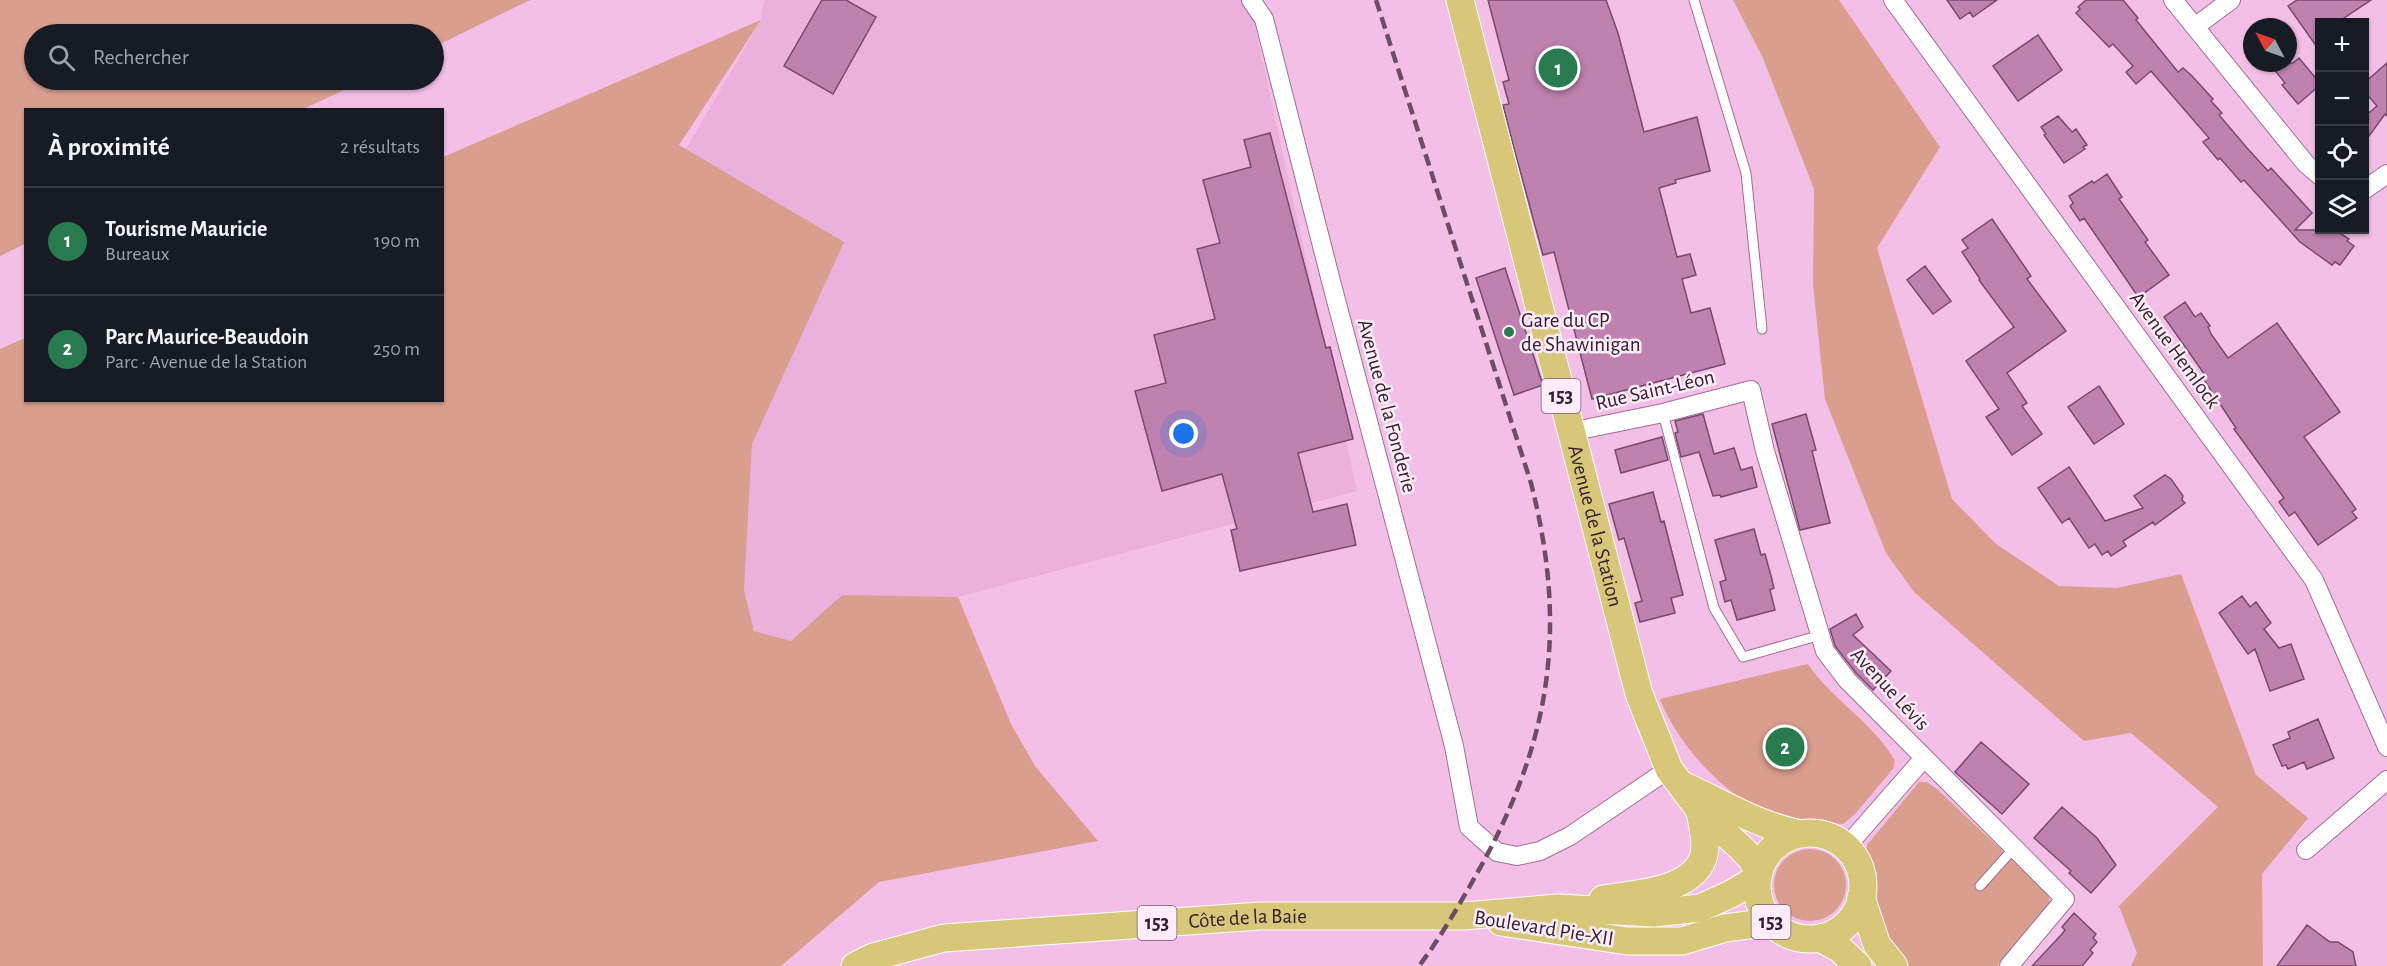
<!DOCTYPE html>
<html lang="fr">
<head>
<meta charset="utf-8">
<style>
	:root { --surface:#171b24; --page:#20242c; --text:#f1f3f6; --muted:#9ea1a6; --line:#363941; --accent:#277b4e }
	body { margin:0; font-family:"Alegreya Sans",sans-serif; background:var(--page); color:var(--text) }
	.controls { position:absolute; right:18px; top:18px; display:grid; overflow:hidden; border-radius:0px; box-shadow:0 2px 4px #0004 }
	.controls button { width:54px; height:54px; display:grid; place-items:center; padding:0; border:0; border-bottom:2px solid var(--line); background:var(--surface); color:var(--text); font:30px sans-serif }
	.compass { position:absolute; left:2243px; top:18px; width:54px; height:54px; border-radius:50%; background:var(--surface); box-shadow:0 2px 4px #0004; rotate:311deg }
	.you { position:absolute; left:1184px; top:434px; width:21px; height:21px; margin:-15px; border:4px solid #fff; border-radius:50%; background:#1a73e8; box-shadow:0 0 0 9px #1a73e833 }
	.badge { display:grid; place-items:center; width:39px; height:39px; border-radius:50%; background:var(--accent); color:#fff; font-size:20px; font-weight:700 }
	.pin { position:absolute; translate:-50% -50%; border:3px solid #fff; box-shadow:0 2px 6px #0006 }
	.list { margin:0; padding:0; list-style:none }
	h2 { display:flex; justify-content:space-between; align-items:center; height:78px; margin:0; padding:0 24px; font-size:26px }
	h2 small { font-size:20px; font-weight:400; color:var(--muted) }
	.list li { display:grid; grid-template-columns:39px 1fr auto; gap:18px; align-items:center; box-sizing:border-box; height:108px; padding:0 24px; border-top:2px solid var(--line) }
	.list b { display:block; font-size:22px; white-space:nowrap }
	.list p { margin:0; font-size:20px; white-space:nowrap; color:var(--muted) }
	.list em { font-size:20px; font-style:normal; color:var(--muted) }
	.icon { flex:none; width:33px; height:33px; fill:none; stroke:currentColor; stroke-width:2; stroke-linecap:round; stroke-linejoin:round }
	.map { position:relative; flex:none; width:2387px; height:966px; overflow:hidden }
	.search { position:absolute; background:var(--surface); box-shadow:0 2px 4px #0004; left:24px; top:24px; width:420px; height:66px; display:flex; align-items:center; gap:15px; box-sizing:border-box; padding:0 21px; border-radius:33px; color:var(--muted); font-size:22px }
	.panel { position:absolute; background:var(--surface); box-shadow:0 2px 4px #0004; left:24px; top:108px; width:420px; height:294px; border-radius:0px }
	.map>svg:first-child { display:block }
	.built { fill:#ebb1dc }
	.green { fill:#d99e8e }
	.building { fill:#bf82b0; stroke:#774a6c; stroke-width:1.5 }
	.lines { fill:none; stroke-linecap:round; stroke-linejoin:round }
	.service-casing { stroke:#9f6f93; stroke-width:11 }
	.minor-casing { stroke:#9f6f93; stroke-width:20 }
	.primary-casing { stroke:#fff; stroke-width:29 }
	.service { stroke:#fff; stroke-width:9 }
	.minor { stroke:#fff; stroke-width:18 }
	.primary { stroke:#d8c779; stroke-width:27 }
	.rail { stroke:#6c4e64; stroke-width:4.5; stroke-dasharray:12 6; stroke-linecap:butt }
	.poi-dot { fill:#277b4e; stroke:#feedf9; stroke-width:2 }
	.labels { text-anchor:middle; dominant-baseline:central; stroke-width:5; stroke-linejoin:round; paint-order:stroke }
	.shield { fill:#feedf9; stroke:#715e6c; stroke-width:1.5 }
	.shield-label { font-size:20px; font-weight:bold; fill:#34202f }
	.poi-label { font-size:21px; fill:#34202f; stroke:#feedf9; text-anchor:start }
	.street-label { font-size:21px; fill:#34202f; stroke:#feedf9 }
</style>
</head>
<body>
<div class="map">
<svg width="2387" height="966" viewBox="0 0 2387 966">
	<rect width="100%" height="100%" fill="#f4bfe6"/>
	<path class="built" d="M 764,0 L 1255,0 L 1254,22 L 1357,491 L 958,597 L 842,595 L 790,642 L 754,631 L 744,590 L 752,444 L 836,238 L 686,149 L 761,20 Z"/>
	<path class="green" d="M 0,0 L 530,0 L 434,47 L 434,34 L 34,34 L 34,80 L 366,80 L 303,109 L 26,110 L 25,244 L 0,256 Z
		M 1733,0 L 1839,0 L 1940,147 L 1877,248 L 1952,499 L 1996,544 L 2059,586 L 2117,588 L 2181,574 L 2256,775 L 2308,818 L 2262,874 L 2263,966 L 2131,966 L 2137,953 L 2119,906 L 2218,807 L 2131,733 L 2084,741 L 1914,592 L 1886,553 L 1825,399 L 1813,285 L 1814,189 L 1763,58 Z
		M 761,20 L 679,145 L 844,242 L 752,444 L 744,590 L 754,631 L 791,641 L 842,595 L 958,597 L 1011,724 L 1035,766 L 1098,841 L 879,882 L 781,966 L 0,966 L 0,349 L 25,338 L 26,400 L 442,400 L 443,157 Z
		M 1808,664 C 1832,700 1874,723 1895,761 L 1893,769 L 1854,815 L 1843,824 C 1833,824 1825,821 1816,820 C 1805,819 1793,822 1783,819 C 1731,804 1679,748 1660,699 Z
		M 1919,782 L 1927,782 L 1937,789 L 2048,894 L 2050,906 L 2041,919 L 1997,966 L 1908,966 L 1894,953 L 1875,919 L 1869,863 L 1865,854 L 1867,845 Z
		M1774 885a36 36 0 1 1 72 0a36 36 0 1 1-72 0Z"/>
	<path class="building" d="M 822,0 L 846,0 L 876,17 L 833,94 L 784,66 Z
		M 1488,0 L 1606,0 L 1618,33 L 1644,132 L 1697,117 L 1710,171 L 1675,180 L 1676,183 L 1659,188 L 1677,257 L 1690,254 L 1696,275 L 1682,279 L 1691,313 L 1710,308 L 1725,364 L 1592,399 L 1554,252 L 1543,255 L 1515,152 L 1503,105 L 1509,104 L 1503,82 L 1509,80 Z
		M 1947,0 L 1997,0 L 1973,17 L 1970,12 L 1960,19 Z
		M 2086,0 L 2123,0 L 2138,18 L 2136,20 L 2178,72 L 2183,68 L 2192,76 L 2213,99 L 2211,101 L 2222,113 L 2219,115 L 2247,148 L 2268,171 L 2271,168 L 2312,213 L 2295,230 L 2335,230 L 2349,239 L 2347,241 L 2354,246 L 2340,265 L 2335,262 L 2332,265 L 2300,242 L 2244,180 L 2241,182 L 2220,158 L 2218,160 L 2203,142 L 2209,138 L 2151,71 L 2136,84 L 2126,72 L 2133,66 L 2113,44 L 2109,47 L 2076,13 L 2080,9 L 2078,7 Z
		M 2297,0 L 2371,0 L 2338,22 L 2319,22 L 2319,50 L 2288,6 Z
		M 2038,35 L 2062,70 L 2018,101 L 1993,66 Z
		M 2299,58 L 2319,82 L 2319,86 L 2298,104 L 2282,85 L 2285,83 L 2269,63 L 2293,63 Z
		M 2387,63 L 2387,116 L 2385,114 L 2364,143 L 2364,117 L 2377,106 L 2364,91 L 2364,83 Z
		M 2058,116 L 2072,132 L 2076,129 L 2087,145 L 2083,147 L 2085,149 L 2064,163 L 2044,135 L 2046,134 L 2041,127 Z
		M 1270,133 L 1326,348 L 1330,347 L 1353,439 L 1298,453 L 1313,512 L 1347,504 L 1356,545 L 1240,571 L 1231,530 L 1237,529 L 1222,474 L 1162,491 L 1135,391 L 1166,383 L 1154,335 L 1215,319 L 1197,249 L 1220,243 L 1203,180 L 1251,167 L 1244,140 Z
		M 2107,174 L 2122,197 L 2119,199 L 2148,240 L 2145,242 L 2169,275 L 2140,296 L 2139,294 L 2137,295 L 2084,218 L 2080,221 L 2070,206 L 2073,203 L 2069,196 L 2092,181 L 2094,183 Z
		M 1992,219 L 2031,276 L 2027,279 L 2066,331 L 2007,373 L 2027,403 L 2022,406 L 2042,434 L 2012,455 L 1986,417 L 1999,409 L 1966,361 L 2014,327 L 1979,280 L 1980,279 L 1962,252 L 1968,248 L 1962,240 Z
		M 1925,266 L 1951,301 L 1933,314 L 1907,280 Z
		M 1505,268 L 1543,385 L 1514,395 L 1476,278 Z
		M 2185,302 L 2195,317 L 2201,313 L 2210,326 L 2208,327 L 2211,334 L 2228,358 L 2277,323 L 2340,412 L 2304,437 L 2356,509 L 2352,512 L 2357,518 L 2318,545 L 2295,512 L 2289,516 L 2279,502 L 2284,498 L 2234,429 L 2236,428 L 2202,377 L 2205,375 L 2164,317 Z
		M 2099,386 L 2124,424 L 2094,444 L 2068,407 Z
		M 1703,414 L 1714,454 L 1734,448 L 1741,470 L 1752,467 L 1757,487 L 1721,497 L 1720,495 L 1713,496 L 1699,452 L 1681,457 L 1675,433 L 1678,432 L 1675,421 Z
		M 1806,414 L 1816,450 L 1812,451 L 1830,523 L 1800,530 L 1772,424 Z
		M 1662,437 L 1668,460 L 1621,473 L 1615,450 Z
		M 2069,467 L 2105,521 L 2143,508 L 2134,496 L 2165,475 L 2171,479 L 2183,496 L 2182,500 L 2185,503 L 2155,525 L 2153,522 L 2123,541 L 2126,546 L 2111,556 L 2108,551 L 2102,555 L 2095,544 L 2089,548 L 2069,518 L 2062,523 L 2038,488 Z
		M 1653,492 L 1661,522 L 1664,521 L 1683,595 L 1671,598 L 1675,613 L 1640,622 L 1635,603 L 1642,601 L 1624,538 L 1619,540 L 1609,504 Z
		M 1754,529 L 1761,555 L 1765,554 L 1771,576 L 1774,588 L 1770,590 L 1775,610 L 1737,620 L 1731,600 L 1725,602 L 1720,582 L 1726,580 L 1715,540 Z
		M 2242,596 L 2250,607 L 2256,602 L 2271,623 L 2264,629 L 2279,648 L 2291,644 L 2304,679 L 2270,691 L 2255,649 L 2248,654 L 2219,613 Z
		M 1856,614 L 1863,627 L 1853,635 L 1891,671 L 1873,690 L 1856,673 L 1835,646 L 1830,629 Z
		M 2318,719 L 2334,758 L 2307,769 L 2304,762 L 2288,769 L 2286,765 L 2282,766 L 2273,745 L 2290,738 L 2288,732 Z
		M 1981,742 L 2029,784 L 2002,814 L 1955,772 Z
		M 2062,807 L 2097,838 L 2116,865 L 2091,893 L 2069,873 L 2071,871 L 2034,838 Z
		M 2074,913 L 2096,934 L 2093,938 L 2097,942 L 2090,950 L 2093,953 L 2082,966 L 2032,966 L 2062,934 L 2065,930 L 2062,927 Z
		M 2307,925 L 2330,942 L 2338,942 L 2353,952 L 2356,966 L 2277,966 Z"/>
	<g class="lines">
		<defs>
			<path id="service" d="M 1694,0 L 1746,173 L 1762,329
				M 1663,413 L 1714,608 L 1743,657 L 1821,635
				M 1980,886 L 2014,848"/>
			<path id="minor" d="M 1251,0 L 1264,19 L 1332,285 L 1454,746 L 1469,827 L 1497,852 L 1517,856 L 1540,851 L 1570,836 L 1669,769
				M 1893,0 L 2314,580 L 2387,747
				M 2173,0 L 2306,164 L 2320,176
				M 2196,26 L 2231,0
				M 2364,190 L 2387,174
				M 1570,432 L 1663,413 L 1751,390 L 1765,451 L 1825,651 L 1847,680 L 2065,899 L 2009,966
				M 1846,847 L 1924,758
				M 2306,850 L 2387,780"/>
			<g id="primary">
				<path id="s1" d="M 1460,0 L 1639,694 L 1669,769 L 1700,811 L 1739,846 L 1750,857 L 1759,872"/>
				<path d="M 1682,785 C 1721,802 1760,827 1802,834"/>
				<circle cx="1810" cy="886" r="53"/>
				<path d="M 1861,897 L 1877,945 L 1894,966"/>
				<path d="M 1603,899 C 1634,894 1691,892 1703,858 C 1708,845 1702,825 1700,811"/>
				<path d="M 1501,922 L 1627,941 L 1682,941 L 1725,928 L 1771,922"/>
				<path d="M 1820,938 L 1840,949 L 1858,966"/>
				<path id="s2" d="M 855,966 L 873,957 L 944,938 L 1260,916 L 1464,916 L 1558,908 L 1654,913 L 1700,908 L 1731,894 L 1758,878"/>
			</g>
		</defs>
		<use href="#service" class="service-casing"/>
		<use href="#minor" class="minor-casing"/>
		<use href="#primary" class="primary-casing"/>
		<use href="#service" class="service"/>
		<use href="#minor" class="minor"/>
		<use href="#primary" class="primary"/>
		<path class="rail" d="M 1376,0 L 1531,483 C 1569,632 1550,745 1475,877 C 1458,907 1440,938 1419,966"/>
	</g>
	<circle class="poi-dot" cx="1509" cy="332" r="6"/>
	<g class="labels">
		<g class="shield">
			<rect x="1541.5" y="379" width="39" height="34" rx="4.5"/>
			<rect x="1751.5" y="905" width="39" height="34" rx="4.5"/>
			<rect x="1137.5" y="906" width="39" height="34" rx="4.5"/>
		</g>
		<g class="shield-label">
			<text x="1561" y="396">153</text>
			<text x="1771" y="922">153</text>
			<text x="1157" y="923">153</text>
		</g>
		<g class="poi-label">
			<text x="1521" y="320">Gare du CP<tspan x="1521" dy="24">de Shawinigan</tspan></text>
		</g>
		<g class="street-label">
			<text transform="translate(2175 350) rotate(54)">Avenue Hemlock</text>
			<text transform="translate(1655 390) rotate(-13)">Rue Saint-Léon</text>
			<text transform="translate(1387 406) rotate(75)">Avenue de la Fonderie</text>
			<text stroke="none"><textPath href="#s1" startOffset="543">Avenue de la Station</textPath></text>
			<text transform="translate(1890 689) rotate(47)">Avenue Lévis</text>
			<text stroke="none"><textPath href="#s2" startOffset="398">Côte de la Baie</textPath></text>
			<text transform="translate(1544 928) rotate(9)">Boulevard Pie-XII</text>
		</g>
	</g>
</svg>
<div class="controls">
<button>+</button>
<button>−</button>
<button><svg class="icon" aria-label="locate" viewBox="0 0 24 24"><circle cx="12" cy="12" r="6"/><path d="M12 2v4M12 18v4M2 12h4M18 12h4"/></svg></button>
<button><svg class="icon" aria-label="layers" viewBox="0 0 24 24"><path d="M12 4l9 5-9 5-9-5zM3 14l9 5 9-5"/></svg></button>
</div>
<svg class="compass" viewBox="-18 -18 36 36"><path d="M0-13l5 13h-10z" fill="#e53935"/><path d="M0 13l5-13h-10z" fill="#9ea1a6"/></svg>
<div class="you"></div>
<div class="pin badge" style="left:1558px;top:68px">1</div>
<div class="pin badge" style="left:1785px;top:747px">2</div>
<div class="search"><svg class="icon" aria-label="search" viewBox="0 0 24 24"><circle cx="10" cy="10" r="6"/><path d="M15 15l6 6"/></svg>Rechercher</div>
<section class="panel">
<h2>À proximité<small>2 résultats</small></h2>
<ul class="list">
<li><span class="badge">1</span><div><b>Tourisme Mauricie</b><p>Bureaux</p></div><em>190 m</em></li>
<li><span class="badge">2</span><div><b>Parc Maurice-Beaudoin</b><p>Parc · Avenue de la Station</p></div><em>250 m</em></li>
</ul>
</section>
</div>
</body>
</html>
